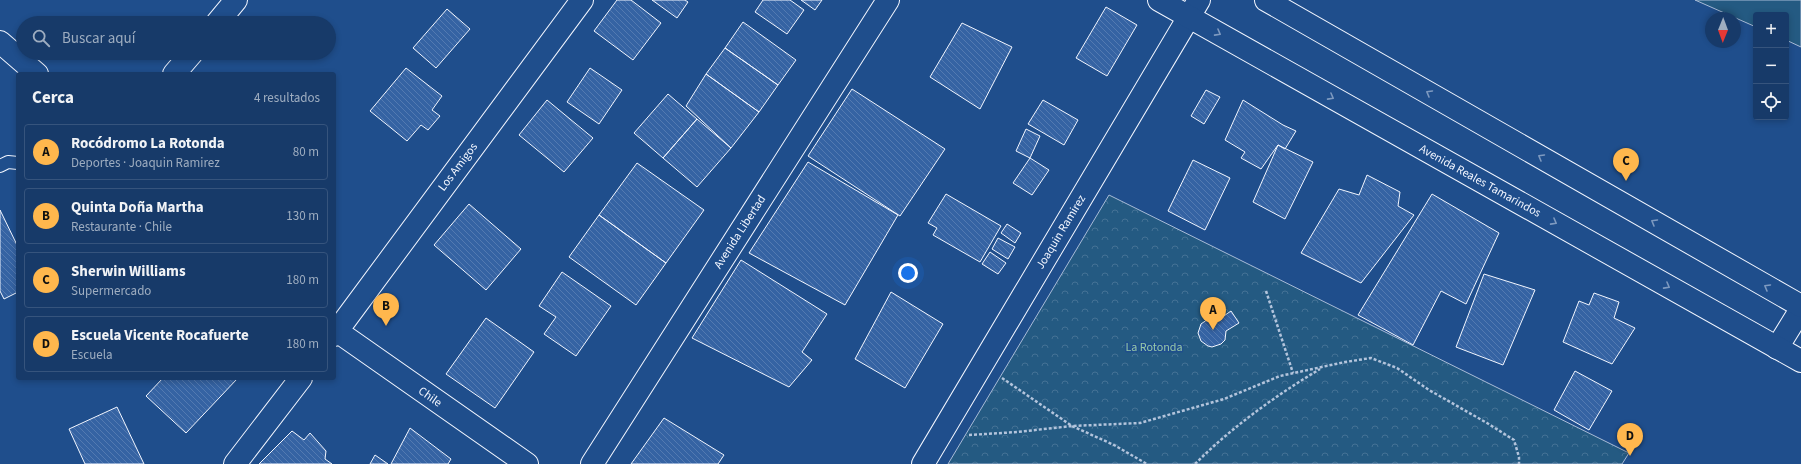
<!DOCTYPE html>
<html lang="es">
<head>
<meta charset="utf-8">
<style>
	:root { --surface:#173a69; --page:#244571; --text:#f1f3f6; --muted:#9eadc0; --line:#36547d; --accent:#ffb74d }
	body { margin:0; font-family:"Source Sans 3",sans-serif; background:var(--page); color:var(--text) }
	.controls { position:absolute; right:12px; top:12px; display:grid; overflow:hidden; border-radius:4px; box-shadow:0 2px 6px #0003 }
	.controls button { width:36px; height:36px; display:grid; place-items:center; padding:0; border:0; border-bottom:1px solid var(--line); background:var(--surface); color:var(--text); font:20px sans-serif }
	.compass { position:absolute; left:1705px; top:12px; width:36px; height:36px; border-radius:50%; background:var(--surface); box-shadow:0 2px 6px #0003; rotate:181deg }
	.you { position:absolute; left:908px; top:273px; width:14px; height:14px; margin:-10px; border:3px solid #fff; border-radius:50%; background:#1a73e8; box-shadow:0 0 0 6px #1a73e833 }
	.badge { display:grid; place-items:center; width:26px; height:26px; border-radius:50%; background:var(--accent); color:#111; font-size:13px; font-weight:700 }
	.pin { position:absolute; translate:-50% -33px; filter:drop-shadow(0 1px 2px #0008) }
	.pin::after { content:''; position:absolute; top:21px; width:14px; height:12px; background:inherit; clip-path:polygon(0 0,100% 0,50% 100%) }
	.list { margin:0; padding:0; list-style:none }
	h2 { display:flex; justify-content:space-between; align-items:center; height:52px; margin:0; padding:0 16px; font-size:17px }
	h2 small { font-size:13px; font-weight:400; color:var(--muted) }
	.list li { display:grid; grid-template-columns:26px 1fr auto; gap:12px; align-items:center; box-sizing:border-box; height:56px; margin:0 8px 8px; padding:0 8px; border:1px solid var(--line); border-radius:4px }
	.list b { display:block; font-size:15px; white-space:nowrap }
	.list p { margin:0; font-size:13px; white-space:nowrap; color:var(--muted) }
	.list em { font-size:13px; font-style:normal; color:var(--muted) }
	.icon { flex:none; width:22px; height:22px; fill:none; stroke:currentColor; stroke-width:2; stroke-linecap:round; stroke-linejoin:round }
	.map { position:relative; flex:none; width:1801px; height:464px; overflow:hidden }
	.search { position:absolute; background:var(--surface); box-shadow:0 2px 6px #0003; left:16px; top:16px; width:320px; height:44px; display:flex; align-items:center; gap:10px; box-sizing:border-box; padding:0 14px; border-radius:22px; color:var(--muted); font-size:15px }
	.panel { position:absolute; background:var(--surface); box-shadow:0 2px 6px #0003; left:16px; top:72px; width:320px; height:308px; border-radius:4px }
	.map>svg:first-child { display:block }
	.grass { fill:#245a82; stroke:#a8bbd7 }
	.forest { fill:url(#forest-crowns); stroke:#a8bbd7 }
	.building { fill:url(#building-back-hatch); stroke:#f2f6ff }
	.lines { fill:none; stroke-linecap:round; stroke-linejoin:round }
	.lane-casing { stroke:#f2f6ff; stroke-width:14 }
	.street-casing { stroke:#f2f6ff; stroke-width:24 }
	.secondary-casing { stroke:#f2f6ff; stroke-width:24 }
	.path { stroke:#b3c4dc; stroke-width:2.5; stroke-dasharray:3 2; stroke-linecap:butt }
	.lane { stroke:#1f4e8c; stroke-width:12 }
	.street { stroke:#1f4e8c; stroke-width:22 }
	.secondary { stroke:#1f4e8c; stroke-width:22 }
	.oneway { stroke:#7e9ac0 }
	.labels { text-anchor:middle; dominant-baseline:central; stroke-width:3; stroke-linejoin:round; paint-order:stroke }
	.street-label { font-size:12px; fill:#f2f6ff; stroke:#1f4e8c }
	.park-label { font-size:12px; fill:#97c8a6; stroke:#1f4e8c }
</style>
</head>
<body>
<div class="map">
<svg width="1801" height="464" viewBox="0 0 1801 464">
	<defs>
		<pattern id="forest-crowns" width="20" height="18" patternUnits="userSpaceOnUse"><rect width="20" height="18" fill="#245a82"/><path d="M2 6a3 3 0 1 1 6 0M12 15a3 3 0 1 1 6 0" fill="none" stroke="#447295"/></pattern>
		<pattern id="building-back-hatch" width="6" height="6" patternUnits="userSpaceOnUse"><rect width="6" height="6" fill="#3563a3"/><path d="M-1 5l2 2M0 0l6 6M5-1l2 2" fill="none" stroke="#537ab1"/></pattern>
	</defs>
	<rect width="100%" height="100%" fill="#1f4e8c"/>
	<path class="grass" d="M 1695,0 L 1801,0 L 1801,47 L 1786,40 L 1786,15 L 1756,15 L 1756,27 Z"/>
	<path class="forest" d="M 1109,195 L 1629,453 L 1622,464 L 948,464 Z"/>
	<path class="building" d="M 617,0 L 631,0 L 661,23 L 633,60 L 594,31 Z
		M 652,0 L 685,0 L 688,2 L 677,18 Z
		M 763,0 L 790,0 L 804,10 L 787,34 L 755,12 Z
		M 801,0 L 822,0 L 815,10 Z
		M 1106,7 L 1137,25 L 1107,76 L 1076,58 Z
		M 447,9 L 470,29 L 436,68 L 413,48 Z
		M 743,22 L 796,60 L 778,85 L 725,48 Z
		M 962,23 L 1012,47 L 980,109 L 930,77 Z
		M 725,48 L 778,85 L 759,112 L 706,74 Z
		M 406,68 L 442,96 L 432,110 L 440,116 L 428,130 L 421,125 L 407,141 L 370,111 Z
		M 590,68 L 622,90 L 599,124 L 567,102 Z
		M 706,74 L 759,112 L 731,148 L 686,106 Z
		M 852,89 L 945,149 L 900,216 L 808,156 Z
		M 1206,90 L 1220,97 L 1204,124 L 1191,116 Z
		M 668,94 L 697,119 L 663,158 L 634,133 Z
		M 547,100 L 593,138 L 564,172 L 519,135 Z
		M 1043,100 L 1078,120 L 1064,145 L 1028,124 Z
		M 1243,100 L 1283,125 L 1296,131 L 1285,149 L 1278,145 L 1261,169 L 1241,158 L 1245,152 L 1225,140 Z
		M 697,119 L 731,148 L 697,187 L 663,158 Z
		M 1026,129 L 1040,136 L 1030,158 L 1016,151 Z
		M 1278,145 L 1313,162 L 1285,219 L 1253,202 Z
		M 1030,158 L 1049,170 L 1032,195 L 1013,183 Z
		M 1193,160 L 1230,178 L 1205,230 L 1168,211 Z
		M 808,162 L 898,215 L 845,305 L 749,253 Z
		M 637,163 L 704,210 L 666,263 L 599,215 Z
		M 1367,175 L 1400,192 L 1398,206 L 1414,215 L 1361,283 L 1301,253 L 1339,189 L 1359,195 Z
		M 946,194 L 1001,226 L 980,262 L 933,235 L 937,228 L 928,223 Z
		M 1432,194 L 1499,233 L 1466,304 L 1441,291 L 1413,345 L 1358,315 Z
		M 469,204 L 521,249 L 486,290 L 434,245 Z
		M 0,210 L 18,247 L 18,292 L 4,299 L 0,291 Z
		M 599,215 L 666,263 L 636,305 L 569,257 Z
		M 1007,224 L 1021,233 L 1015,243 L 1001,233 Z
		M 998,238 L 1015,247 L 1008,259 L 992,249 Z
		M 990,252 L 1006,263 L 998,274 L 982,264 Z
		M 741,260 L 827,314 L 802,352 L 812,360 L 789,387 L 692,338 Z
		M 562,272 L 611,306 L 576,356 L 544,334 L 556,317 L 539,306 Z
		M 1484,274 L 1535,290 L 1503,365 L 1456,347 Z
		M 891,292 L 943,324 L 905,388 L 855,359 Z
		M 1594,293 L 1619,302 L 1614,318 L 1635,328 L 1612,364 L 1563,342 L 1579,301 L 1589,305 Z
		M 1231,311 L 1239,323 L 1226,331 L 1225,340 L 1221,344 L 1212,347 L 1208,346 L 1201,341 L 1198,333 L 1201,324 L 1208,319 L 1218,320 Z
		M 486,318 L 534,352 L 495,408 L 446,374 Z
		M 1575,371 L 1612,391 L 1589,430 L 1554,410 Z
		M 163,378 L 236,378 L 237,379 L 186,433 L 146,396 Z
		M 117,407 L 144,464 L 85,464 L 69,429 Z
		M 664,418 L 724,455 L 718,464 L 631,464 Z
		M 410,428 L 451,459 L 448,464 L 391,464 Z
		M 292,431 L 304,440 L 310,433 L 326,451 L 325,459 L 332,464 L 259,464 Z
		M 375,455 L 388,464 L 370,464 Z"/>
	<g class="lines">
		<defs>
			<path id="lane" d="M 0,166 L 8,162 L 18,163"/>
			<path id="street" d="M 217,23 L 236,0
				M 0,42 L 37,74
				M 174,74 L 192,53
				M 334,329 L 527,464
				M 334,335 L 582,0
				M 1777,348 L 1801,309
				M 235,464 L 301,378
				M 592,464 L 888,0
				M 923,464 L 1199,0"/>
			<path id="secondary" d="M 1159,0 L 1801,361
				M 1266,0 L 1801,306"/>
		</defs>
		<use href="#lane" class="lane-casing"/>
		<use href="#street" class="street-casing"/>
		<use href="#secondary" class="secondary-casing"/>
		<path class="path" d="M 1266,291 L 1293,373
			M 1002,378 L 1072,426 L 1114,445 L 1147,464
			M 969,435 L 1017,432 L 1072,426 L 1140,423 L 1224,399 L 1280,376 L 1345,362 L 1371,358 L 1397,368 L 1429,390 L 1487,423 L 1514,440 L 1519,457 L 1519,464
			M 1195,464 C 1232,427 1275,396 1320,369"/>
		<use href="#lane" class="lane"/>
		<use href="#street" class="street"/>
		<use href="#secondary" class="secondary"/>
	</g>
	<defs><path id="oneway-chevron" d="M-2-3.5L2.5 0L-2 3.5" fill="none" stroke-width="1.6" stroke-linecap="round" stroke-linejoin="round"/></defs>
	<g class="oneway">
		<use href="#oneway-chevron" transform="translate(1218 33) rotate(29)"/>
		<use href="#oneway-chevron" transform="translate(1429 93) rotate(-150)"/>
		<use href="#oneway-chevron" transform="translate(1331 97) rotate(29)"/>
		<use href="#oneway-chevron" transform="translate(1541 157) rotate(-150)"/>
		<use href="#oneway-chevron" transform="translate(1554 222) rotate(29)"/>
		<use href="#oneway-chevron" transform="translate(1654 222) rotate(-150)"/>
		<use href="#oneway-chevron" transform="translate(1667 286) rotate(29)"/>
		<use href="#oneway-chevron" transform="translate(1767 287) rotate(-150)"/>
	</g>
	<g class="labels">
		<g class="street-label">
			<text transform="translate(458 167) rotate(-53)">Los Amigos</text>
			<text transform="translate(1480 181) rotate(29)">Avenida Reales Tamarindos</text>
			<text transform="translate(740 232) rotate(-57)">Avenida Libertad</text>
			<text transform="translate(1061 232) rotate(-59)">Joaquin Ramirez</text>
			<text transform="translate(430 397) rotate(35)">Chile</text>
		</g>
		<g class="park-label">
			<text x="1154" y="347">La Rotonda</text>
		</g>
	</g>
</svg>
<div class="controls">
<button>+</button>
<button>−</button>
<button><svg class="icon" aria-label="locate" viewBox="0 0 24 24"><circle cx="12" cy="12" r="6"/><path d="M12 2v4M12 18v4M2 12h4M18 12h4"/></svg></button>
</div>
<svg class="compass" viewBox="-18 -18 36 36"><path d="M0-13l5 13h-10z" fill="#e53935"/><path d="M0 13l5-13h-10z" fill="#9eadc0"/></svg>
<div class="you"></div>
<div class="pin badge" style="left:1213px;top:330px">A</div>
<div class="pin badge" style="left:386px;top:326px">B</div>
<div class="pin badge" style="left:1626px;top:181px">C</div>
<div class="pin badge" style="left:1630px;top:456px">D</div>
<div class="search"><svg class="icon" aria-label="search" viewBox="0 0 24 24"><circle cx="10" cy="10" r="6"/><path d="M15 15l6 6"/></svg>Buscar aquí</div>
<section class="panel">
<h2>Cerca<small>4 resultados</small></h2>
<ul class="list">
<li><span class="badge">A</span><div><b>Rocódromo La Rotonda</b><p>Deportes · Joaquin Ramirez</p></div><em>80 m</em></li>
<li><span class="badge">B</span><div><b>Quinta Doña Martha</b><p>Restaurante · Chile</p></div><em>130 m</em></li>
<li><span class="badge">C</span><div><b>Sherwin Williams</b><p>Supermercado</p></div><em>180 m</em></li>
<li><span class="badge">D</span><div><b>Escuela Vicente Rocafuerte</b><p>Escuela</p></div><em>180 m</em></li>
</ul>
</section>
</div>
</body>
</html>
